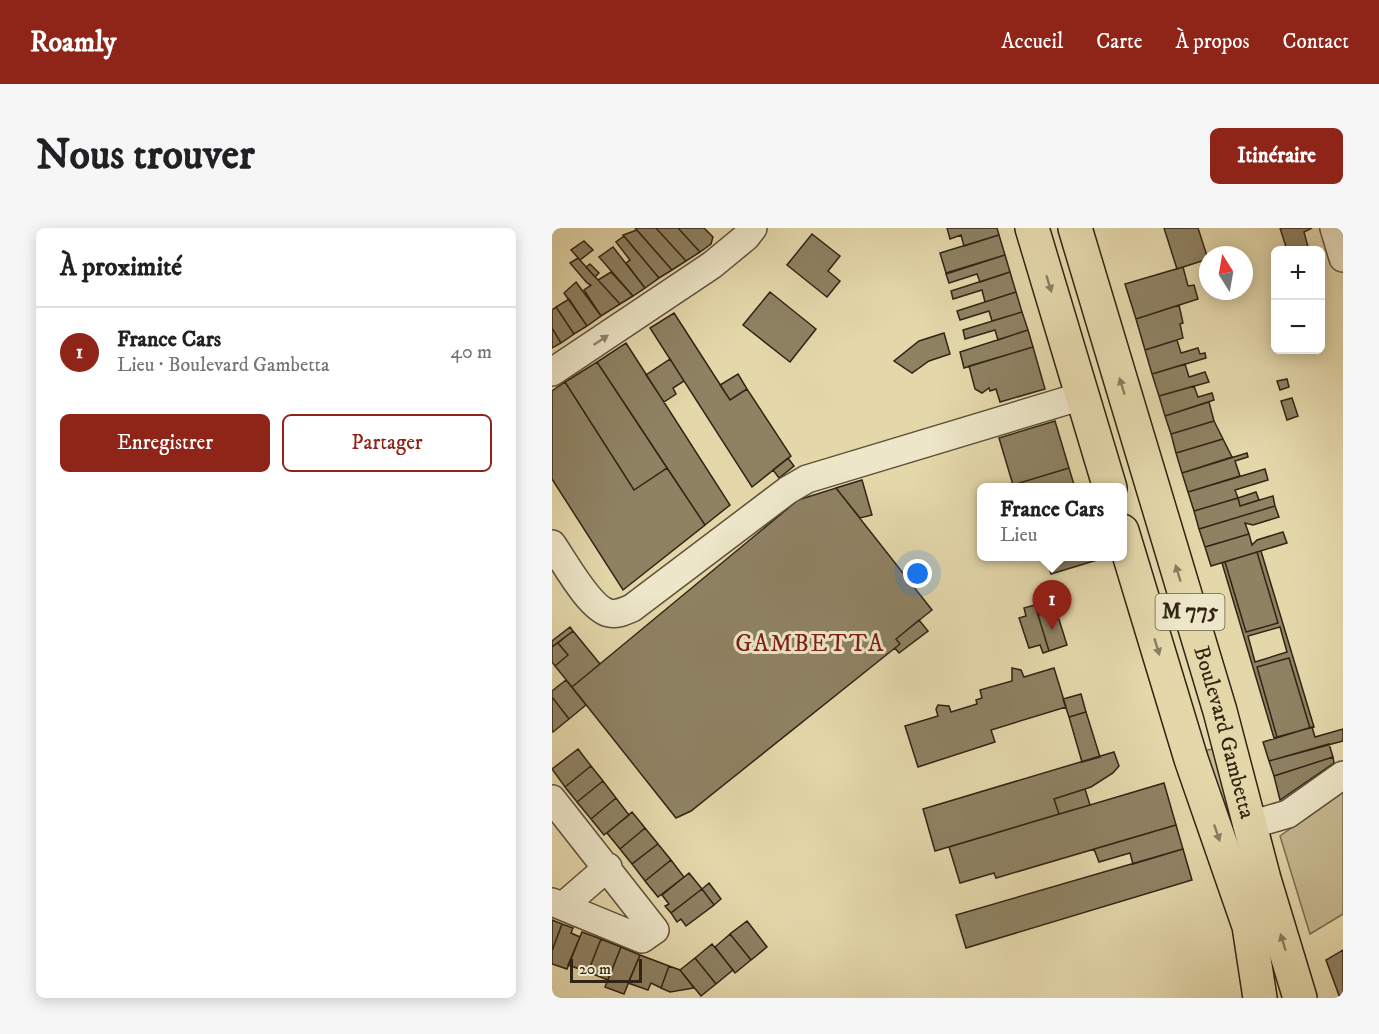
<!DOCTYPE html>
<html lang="fr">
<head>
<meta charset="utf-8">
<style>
	:root { --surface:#fff; --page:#f6f6f6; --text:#202124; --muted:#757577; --line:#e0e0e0; --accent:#8f2418 }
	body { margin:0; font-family:"IM FELL DW Pica",serif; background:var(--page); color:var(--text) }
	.controls { position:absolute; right:18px; top:18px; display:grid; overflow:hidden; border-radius:9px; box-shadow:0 3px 15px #0003 }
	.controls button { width:54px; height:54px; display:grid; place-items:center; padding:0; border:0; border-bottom:2px solid var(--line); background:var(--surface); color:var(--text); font:30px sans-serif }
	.compass { position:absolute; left:647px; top:18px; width:54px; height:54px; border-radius:50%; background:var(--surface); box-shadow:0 3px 15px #0003; rotate:349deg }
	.scale { position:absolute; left:18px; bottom:15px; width:72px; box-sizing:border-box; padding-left:6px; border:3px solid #312414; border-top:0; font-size:16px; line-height:21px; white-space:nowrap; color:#312414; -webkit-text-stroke:4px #ede6c8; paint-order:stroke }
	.you { position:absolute; left:366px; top:346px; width:21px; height:21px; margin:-15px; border:4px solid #fff; border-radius:50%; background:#1a73e8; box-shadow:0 0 0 9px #1a73e833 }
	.badge { display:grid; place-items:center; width:39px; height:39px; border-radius:50%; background:var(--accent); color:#fff; font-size:20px; font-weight:700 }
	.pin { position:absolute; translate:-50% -50px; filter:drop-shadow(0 2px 3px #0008) }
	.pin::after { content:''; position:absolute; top:32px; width:21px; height:18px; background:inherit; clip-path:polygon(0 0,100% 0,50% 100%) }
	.popup { position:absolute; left:425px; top:255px; width:150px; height:78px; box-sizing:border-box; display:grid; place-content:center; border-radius:9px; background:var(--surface); filter:drop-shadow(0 2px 4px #0005); font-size:20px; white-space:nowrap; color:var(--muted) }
	.popup b { font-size:22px; color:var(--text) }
	.popup::after { content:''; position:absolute; left:50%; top:100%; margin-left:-12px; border:12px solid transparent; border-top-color:var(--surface) }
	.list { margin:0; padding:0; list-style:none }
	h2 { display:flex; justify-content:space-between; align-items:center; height:78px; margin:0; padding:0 24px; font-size:26px }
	h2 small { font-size:20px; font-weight:400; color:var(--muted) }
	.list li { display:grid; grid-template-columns:39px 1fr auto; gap:18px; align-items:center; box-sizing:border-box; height:90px; padding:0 24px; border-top:2px solid var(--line) }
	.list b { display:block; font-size:22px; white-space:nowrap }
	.list p { margin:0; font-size:20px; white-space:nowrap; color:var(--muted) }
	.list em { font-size:20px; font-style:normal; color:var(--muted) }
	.actions { display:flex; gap:12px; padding:18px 24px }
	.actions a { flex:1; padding:14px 0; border:2px solid var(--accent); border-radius:9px; text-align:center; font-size:21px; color:var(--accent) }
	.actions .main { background:var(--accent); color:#fff }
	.map { position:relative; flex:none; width:791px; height:770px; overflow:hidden; border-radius:9px }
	header { display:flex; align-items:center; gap:36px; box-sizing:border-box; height:84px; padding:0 30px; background:var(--accent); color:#fff }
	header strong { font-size:28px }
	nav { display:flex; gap:33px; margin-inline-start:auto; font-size:21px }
	.intro { display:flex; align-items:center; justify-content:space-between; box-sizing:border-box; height:144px; padding:0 36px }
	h1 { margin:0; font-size:42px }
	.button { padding:15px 27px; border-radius:9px; background:var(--accent); color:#fff; font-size:21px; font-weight:700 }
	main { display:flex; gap:36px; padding:0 36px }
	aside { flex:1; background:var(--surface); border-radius:9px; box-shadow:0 3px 15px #0003 }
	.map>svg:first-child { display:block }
	.green { fill:#c6b991; stroke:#7c6e52; stroke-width:1.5 }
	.building { fill:#8e8263; stroke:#312414; stroke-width:1.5; fill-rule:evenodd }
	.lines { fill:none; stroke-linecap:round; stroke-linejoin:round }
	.minor-casing { stroke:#5e513a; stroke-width:30 }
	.major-casing { stroke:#312414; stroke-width:36 }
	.minor { stroke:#ede6c8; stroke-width:27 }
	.major { stroke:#e4d8ab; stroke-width:33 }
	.oneway { fill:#8a7e60 }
	.oneway2 { fill:#8f856e }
	.labels { text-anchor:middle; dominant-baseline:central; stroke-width:6; stroke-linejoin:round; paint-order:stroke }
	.shield { fill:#ede6c8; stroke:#695e4a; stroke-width:1.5 }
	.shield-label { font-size:21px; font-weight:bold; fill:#312414 }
	.street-label { font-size:22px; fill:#312414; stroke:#ede6c8 }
	.neighbourhood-label { font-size:24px; letter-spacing:1.5px; fill:#7a1f14; stroke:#ede6c8 }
</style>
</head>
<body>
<header>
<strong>Roamly</strong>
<nav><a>Accueil</a><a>Carte</a><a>À propos</a><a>Contact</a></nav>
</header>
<div class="intro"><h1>Nous trouver</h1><a class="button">Itinéraire</a></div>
<main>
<aside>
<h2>À proximité<small></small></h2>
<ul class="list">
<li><span class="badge">1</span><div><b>France Cars</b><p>Lieu · Boulevard Gambetta</p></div><em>40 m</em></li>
</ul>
<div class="actions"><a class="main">Enregistrer</a><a>Partager</a></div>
</aside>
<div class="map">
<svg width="791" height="770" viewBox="0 0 791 770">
	<rect width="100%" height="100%" fill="#e4d8ab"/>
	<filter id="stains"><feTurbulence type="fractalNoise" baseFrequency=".00333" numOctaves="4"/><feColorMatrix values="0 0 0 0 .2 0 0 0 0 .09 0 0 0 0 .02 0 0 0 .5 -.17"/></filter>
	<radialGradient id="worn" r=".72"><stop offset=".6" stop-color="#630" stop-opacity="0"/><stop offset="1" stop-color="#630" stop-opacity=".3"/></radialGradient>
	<path class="green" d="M 667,519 L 687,599 L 685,628 L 649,524 Z
		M 791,563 L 791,686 L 758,706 L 728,608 Z"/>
	<path class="building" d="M 83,0 L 104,0 L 134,33 L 120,42 Z
		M 104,0 L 126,0 L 148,24 L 134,33 Z
		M 126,0 L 152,0 L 161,9 L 159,16 L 148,24 Z
		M 395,0 L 445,0 L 447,7 L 412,18 L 409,7 L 398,11 Z
		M 612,0 L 646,0 L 656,31 L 625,41 Z
		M 728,0 L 760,0 L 752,4 L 756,19 L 735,22 Z
		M 85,2 L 120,42 L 107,50 L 71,7 Z
		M 260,6 L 288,28 L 276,43 L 288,53 L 275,69 L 235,37 Z
		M 447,7 L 453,27 L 394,45 L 388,25 Z
		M 72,8 L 107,50 L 93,60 L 74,35 L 78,32 L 64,14 Z
		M 32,13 L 41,22 L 28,32 L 19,22 Z
		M 61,19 L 93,60 L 81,68 L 47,29 Z
		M 453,27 L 458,44 L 428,54 L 425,46 L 397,55 L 394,46 Z
		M 26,30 L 46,52 L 68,76 L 49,88 L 32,62 L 39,57 L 35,55 L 18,35 Z
		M 38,36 L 47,45 L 43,49 L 34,39 Z
		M 631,39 L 636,58 L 642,57 L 646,71 L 584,91 L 573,56 Z
		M 59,44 L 81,68 L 68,76 L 46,52 Z
		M 458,44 L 464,64 L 433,74 L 430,62 L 401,71 L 399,63 Z
		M 24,54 L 49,88 L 35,98 L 12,65 Z
		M 218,64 L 264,101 L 238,134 L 191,97 Z
		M 464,64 L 470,84 L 440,93 L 437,83 L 408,92 L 405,83 Z
		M 17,71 L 35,98 L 22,106 L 4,79 Z
		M 627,77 L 631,95 L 628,96 L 631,110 L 593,122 L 584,91 Z
		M 4,79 L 22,106 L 9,115 L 0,100 L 0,82 Z
		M 470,84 L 476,102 L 446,112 L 443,102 L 413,111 L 411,102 Z
		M 122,85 L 178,172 L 195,161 L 239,228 L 200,259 L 98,100 Z
		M 0,100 L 9,115 L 0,120 Z
		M 476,102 L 481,119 L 412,140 L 408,124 Z
		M 392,105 L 398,126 L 377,133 L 360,145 L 342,133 L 367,113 Z
		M 625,112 L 629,125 L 646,120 L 648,126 L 653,125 L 654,130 L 600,146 L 593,122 Z
		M 74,115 L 178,277 L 153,297 L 45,134 Z
		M 481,119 L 493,161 L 448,174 L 444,161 L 438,163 L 437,160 L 430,165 L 423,161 L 417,138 Z
		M 118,131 L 132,153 L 121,160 L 124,166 L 112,174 L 94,147 Z
		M 45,134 L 115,240 L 82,262 L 13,154 Z
		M 633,136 L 637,149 L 653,144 L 657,154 L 607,168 L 600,146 Z
		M 186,146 L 195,161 L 178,172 L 168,157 Z
		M 735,151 L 737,159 L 728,162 L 725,153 Z
		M 13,154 L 82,262 L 115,240 L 153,297 L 71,362 L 0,251 L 0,163 Z
		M 642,158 L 646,169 L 660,165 L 662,172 L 613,188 L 607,168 Z
		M 740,170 L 746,188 L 735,192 L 729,173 Z
		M 657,174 L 662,193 L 619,206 L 613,188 Z
		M 503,193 L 517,240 L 461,257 L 447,210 Z
		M 662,193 L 671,211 L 624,225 L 619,206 Z
		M 671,211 L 680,229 L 630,245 L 624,225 Z
		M 695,225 L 696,229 L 683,233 L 688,248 L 636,264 L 630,245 Z
		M 236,230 L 242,238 L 227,250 L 221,242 Z
		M 517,240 L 523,260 L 461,260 L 461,257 Z
		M 713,241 L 716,252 L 683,262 L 686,270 L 642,283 L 636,264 Z
		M 310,252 L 320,287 L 308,290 L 284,260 Z
		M 284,260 L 380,382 L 344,411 L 348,416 L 343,420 L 139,583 L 124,590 L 20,459 L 246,272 Z
		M 704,264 L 707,272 L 688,278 L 686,270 Z
		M 721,268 L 723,278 L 647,301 L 642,283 L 686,270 L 688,278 Z
		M 723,278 L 727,289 L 701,297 L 693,295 L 697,306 L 653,319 L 647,301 Z
		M 731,304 L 735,315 L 659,338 L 653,319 L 697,306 L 700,317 L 705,312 Z
		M 709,323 L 762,499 L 758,500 L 737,430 L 705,439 L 725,509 L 722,510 L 670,335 L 673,334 L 694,404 L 726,395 L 705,324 ZM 728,399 L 735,424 L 703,434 L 696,408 Z
		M 705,324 L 726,395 L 694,404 L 673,334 Z
		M 543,328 L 545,332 L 499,346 L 495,332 L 488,328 Z
		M 483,377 L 497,423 L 491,425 L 488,417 L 477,420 L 467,390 L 474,388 L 472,380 Z
		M 504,382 L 515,417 L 497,423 L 486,387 Z
		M 367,392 L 376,403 L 347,425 L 343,420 L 348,416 L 344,411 Z
		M 18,399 L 21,403 L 0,419 L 0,413 Z
		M 21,403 L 48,436 L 20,459 L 3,438 L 16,427 L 6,415 Z
		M 6,415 L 16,427 L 3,438 L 0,434 L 0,419 Z
		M 737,430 L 758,500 L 725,509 L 705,439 Z
		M 460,440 L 469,442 L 472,449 L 502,440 L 514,479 L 439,502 L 443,514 L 366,539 L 353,498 L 386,488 L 384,481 L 386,477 L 397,478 L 399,484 L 425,476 L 424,472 L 430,470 L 428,462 L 460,453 Z
		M 14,452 L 34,477 L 17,491 L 0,469 L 0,463 Z
		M 529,466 L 534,484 L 517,489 L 511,471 Z
		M 0,469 L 17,491 L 1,504 L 0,503 Z
		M 534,484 L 548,529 L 530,534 L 517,489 Z
		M 760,499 L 763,509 L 791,501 L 791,513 L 717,533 L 711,514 Z
		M 777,516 L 781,529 L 722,548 L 717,533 Z
		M 26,521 L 39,538 L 13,559 L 0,541 Z
		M 562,524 L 567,538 L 561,545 L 539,559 L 502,571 L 507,586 L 383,623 L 371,581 Z
		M 781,529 L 782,535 L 728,572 L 722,548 Z
		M 39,538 L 51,553 L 25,574 L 13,559 Z
		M 51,553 L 64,570 L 39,591 L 25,574 Z
		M 612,555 L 624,597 L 444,650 L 442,645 L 408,655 L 397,619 Z
		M 533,561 L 538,577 L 507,586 L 502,571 Z
		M 64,570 L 77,587 L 52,607 L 39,591 Z
		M 80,584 L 93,600 L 68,621 L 55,605 Z
		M 624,597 L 631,621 L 581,636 L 578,625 L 547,634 L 542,621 Z
		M 93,600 L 106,616 L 80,636 L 68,621 Z
		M 106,616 L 119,632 L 93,653 L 80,636 Z
		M 631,621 L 640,652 L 414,720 L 404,687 Z
		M 119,632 L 132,649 L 106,669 L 93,653 Z
		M 137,645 L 150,661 L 119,685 L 113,678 L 117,676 L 110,667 Z
		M 157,655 L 169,671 L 162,677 L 150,661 Z
		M 150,661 L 162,677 L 134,698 L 129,691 L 125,694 L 119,685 Z
		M 0,692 L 10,696 L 0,723 Z
		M 195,693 L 215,719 L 199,732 L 178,706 Z
		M 10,696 L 21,700 L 19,705 L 28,709 L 15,741 L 0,736 L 0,723 Z
		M 30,704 L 49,711 L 36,744 L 16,737 Z
		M 178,706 L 199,732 L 183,745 L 163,719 Z
		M 49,711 L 69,719 L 56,752 L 36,744 Z
		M 160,716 L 181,742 L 164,756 L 143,730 Z
		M 69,719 L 88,727 L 72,766 L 53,759 Z
		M 791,722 L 791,770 L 788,770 L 774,732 Z
		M 88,727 L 117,738 L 109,760 L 99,755 L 96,762 L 76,755 Z
		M 143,730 L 164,756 L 149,768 L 128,742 Z
		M 117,738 L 128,742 L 142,760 L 118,764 L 109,760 Z"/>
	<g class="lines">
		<defs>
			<path id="minor" d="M 782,0 L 791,30
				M 0,144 L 160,37 L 194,9 L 201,0
				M 0,316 C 12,333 37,380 57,385 C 65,387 73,383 80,380 L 236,262 L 255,251 L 530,168
				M 0,571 L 103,702 L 90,711 L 0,674
				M 698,597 L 736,586 L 791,547
				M 11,678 L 56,639"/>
			<g id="major">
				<path d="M 480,0 L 558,260"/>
				<path id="s1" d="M 523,0 L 668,483 L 712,651 L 748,770"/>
				<path d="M 570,303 L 639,531 L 697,698 L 708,770"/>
			</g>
		</defs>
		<use href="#minor" class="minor-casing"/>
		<use href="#major" class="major-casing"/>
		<use href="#minor" class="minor"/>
		<use href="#major" class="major"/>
	</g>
	<defs><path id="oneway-solid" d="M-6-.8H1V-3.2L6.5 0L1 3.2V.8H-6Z" transform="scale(1.5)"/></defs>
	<g class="oneway">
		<use href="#oneway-solid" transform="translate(497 56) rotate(73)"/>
		<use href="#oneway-solid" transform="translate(570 158) rotate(-107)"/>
		<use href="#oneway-solid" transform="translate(626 345) rotate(-107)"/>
		<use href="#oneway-solid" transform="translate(605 419) rotate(73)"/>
		<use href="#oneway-solid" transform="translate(665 605) rotate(71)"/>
		<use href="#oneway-solid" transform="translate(731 714) rotate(-107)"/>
	</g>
	<use class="oneway2" href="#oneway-solid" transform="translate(49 112) rotate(-34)"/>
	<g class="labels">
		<rect class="shield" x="603.5" y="366" width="69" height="36" rx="4.5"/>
		<g class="shield-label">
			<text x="638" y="384">M 775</text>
		</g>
		<g class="street-label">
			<text stroke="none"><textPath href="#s1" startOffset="526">Boulevard Gambetta</textPath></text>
		</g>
		<g class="neighbourhood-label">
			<text x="258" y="416">GAMBETTA</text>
		</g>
	</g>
	<rect width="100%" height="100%" filter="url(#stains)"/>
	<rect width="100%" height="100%" fill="url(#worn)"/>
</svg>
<div class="controls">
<button>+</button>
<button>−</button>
</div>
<svg class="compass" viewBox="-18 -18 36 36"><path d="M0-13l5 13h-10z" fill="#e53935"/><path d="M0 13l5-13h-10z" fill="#757577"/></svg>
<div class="scale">20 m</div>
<div class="you"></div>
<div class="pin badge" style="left:500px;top:402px">1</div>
<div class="popup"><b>France Cars</b>Lieu</div>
</div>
</main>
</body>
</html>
